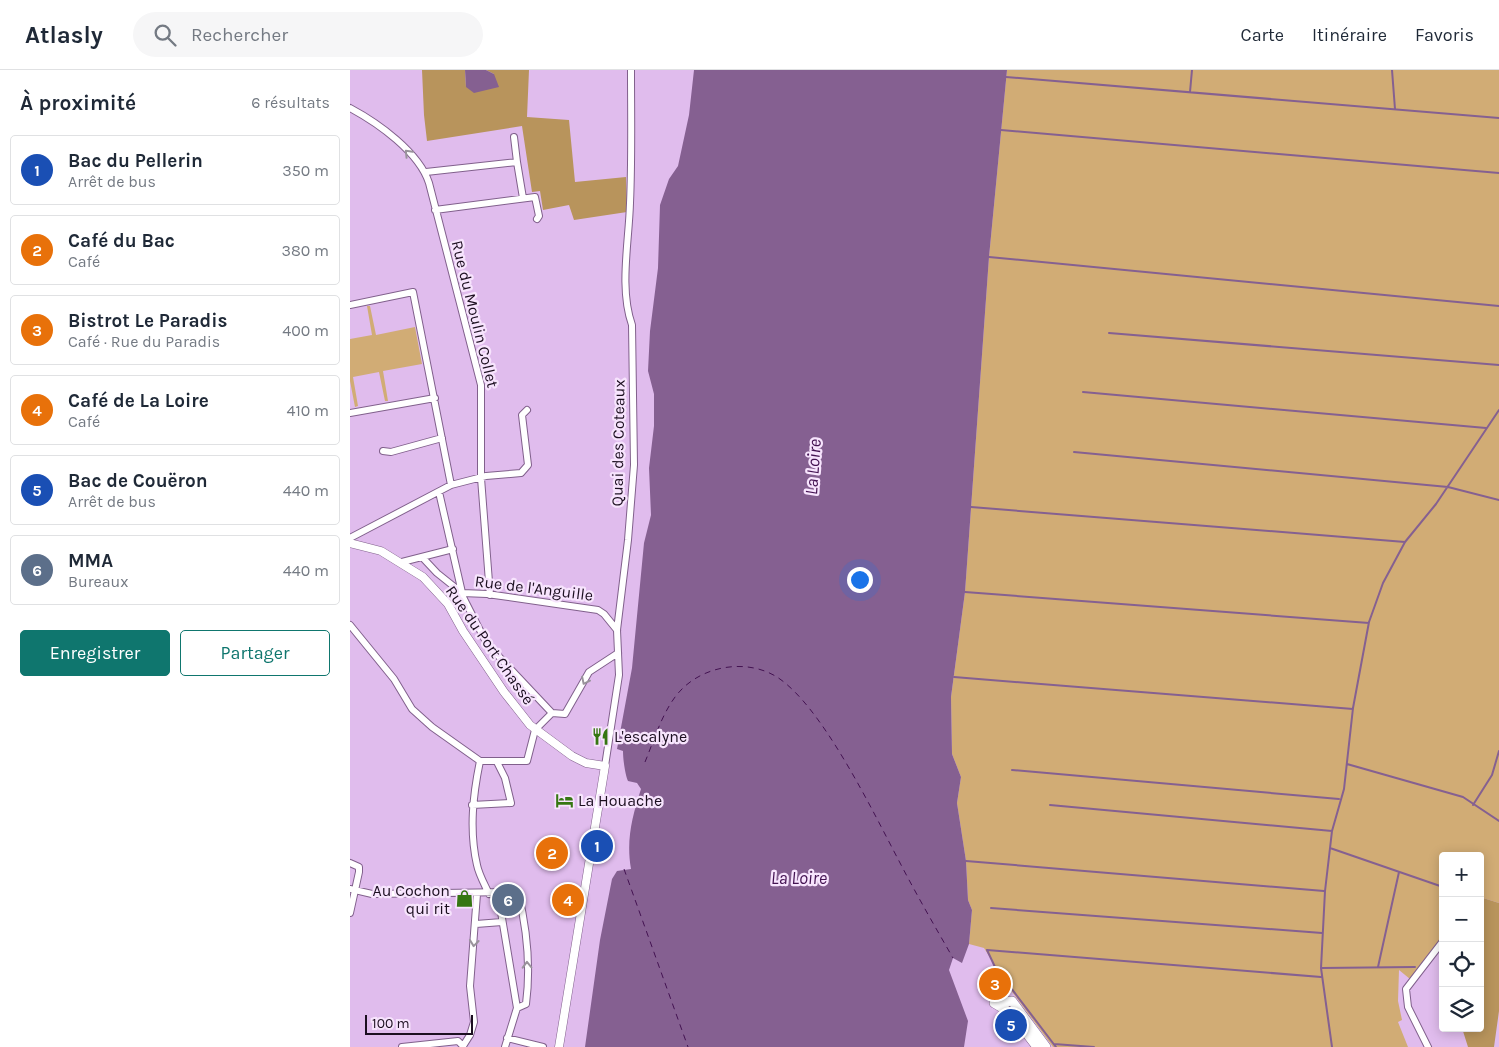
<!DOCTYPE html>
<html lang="fr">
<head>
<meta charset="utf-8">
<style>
	:root { --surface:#fff; --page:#f6f6f7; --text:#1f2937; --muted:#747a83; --line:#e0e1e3; --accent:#0f766e }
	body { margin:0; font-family:Karla,sans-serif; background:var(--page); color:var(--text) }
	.controls { position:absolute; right:15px; bottom:15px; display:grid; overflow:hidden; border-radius:5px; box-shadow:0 2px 12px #0003 }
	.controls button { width:45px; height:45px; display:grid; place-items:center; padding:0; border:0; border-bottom:1px solid var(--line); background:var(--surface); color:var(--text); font:25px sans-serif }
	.scale { position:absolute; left:15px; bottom:12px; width:108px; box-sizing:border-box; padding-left:5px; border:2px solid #1c0f20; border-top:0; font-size:14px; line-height:18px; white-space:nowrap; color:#1c0f20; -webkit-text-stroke:4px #f7e4fd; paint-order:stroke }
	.you { position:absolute; left:509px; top:509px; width:18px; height:18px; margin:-12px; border:4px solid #fff; border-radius:50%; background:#1a73e8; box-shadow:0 0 0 8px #1a73e833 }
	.badge { display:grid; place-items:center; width:32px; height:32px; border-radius:50%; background:var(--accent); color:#fff; font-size:16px; font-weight:700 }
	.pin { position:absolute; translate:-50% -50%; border:2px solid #fff; box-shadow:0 1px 5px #0006 }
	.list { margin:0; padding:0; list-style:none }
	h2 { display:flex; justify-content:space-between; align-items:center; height:65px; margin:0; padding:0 20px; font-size:21px }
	h2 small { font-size:16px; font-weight:400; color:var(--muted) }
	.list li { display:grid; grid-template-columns:32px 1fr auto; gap:15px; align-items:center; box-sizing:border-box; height:70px; margin:0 10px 10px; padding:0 10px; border:1px solid var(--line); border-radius:5px }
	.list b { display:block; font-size:19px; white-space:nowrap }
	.list p { margin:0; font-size:16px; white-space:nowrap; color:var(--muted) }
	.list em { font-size:16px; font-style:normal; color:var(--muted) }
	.actions { display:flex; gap:10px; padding:15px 20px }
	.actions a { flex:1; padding:11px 0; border:1px solid var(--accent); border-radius:5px; text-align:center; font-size:18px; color:var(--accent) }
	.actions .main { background:var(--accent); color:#fff }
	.icon { flex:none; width:28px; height:28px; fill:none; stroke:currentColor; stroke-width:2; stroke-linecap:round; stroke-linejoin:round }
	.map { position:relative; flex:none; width:1149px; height:977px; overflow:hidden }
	header { display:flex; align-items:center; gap:30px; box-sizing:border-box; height:70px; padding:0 25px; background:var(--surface); border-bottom:1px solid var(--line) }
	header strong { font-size:24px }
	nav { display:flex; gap:28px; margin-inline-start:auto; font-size:18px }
	.search { width:350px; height:45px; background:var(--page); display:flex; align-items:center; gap:12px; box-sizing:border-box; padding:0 18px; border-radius:28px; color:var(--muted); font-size:19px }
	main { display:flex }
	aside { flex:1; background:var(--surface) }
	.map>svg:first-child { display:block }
	.green { fill:#d1ac75 }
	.forest { fill:#b8945c }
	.water { fill:#856091 }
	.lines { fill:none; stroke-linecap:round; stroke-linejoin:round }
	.stream { stroke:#856091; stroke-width:2 }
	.ferry { stroke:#431251; stroke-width:1; stroke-dasharray:6 5; stroke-linecap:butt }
	.minor-casing { stroke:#81608c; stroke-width:8 }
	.tertiary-casing { stroke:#81608c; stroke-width:9 }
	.secondary-casing { stroke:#81608c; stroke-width:10 }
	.minor { stroke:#fff; stroke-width:6 }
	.tertiary { stroke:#fff; stroke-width:8 }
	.secondary { stroke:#fff; stroke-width:9 }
	.oneway { stroke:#99939b }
	.labels { text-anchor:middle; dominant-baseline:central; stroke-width:4.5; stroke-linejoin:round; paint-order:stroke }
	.street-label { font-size:16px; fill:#1c0f20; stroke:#f7e4fd }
	.poi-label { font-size:16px; fill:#1c0f20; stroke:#f7e4fd; text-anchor:start }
	.water-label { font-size:18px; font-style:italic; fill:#431251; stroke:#f7e4fd }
</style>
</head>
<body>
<header>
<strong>Atlasly</strong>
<div class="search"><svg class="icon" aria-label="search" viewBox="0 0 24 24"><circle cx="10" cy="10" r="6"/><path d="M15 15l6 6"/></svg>Rechercher</div>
<nav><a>Carte</a><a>Itinéraire</a><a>Favoris</a></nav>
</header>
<main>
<aside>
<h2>À proximité<small>6 résultats</small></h2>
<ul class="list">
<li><span class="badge" style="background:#1a4fb4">1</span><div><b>Bac du Pellerin</b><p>Arrêt de bus</p></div><em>350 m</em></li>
<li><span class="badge" style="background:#e8710a">2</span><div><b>Café du Bac</b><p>Café</p></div><em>380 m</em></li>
<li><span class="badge" style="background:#e8710a">3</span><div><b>Bistrot Le Paradis</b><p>Café · Rue du Paradis</p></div><em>400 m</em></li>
<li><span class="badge" style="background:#e8710a">4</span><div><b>Café de La Loire</b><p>Café</p></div><em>410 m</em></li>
<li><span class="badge" style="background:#1a4fb4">5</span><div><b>Bac de Couëron</b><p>Arrêt de bus</p></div><em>440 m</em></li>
<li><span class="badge" style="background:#5c6f8a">6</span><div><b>MMA</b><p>Bureaux</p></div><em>440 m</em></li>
</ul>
<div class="actions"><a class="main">Enregistrer</a><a>Partager</a></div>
</aside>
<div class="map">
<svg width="1149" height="977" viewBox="0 0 1149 977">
	<rect width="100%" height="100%" fill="#e0bced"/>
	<path class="green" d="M 657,0 L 1149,0 L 1149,833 L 1130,827 L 1130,786 L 1093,786 L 1093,866 L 1060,909 L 1049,900 L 1048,931 L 1052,950 L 1048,952 L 1058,977 L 703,977 L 660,919 L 634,878 L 619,874 L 622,840 L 618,830 L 616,791 L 607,733 L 611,707 L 602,684 L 601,627 L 615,522 L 639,187 Z
		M 17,236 L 20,236 L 26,265 L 65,257 L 72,294 L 33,301 L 38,331 L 35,331 L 29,302 L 3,307 L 8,336 L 5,337 L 0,311 L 0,269 L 22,265 Z"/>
	<path class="forest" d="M 72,0 L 115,0 L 116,17 L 144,4 L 136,0 L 179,0 L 177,47 L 219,50 L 225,112 L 276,107 L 277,142 L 224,150 L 219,135 L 193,140 L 190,121 L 182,122 L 172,56 L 77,71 L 74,45 Z
		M 1130,827 L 1149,833 L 1149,941 L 1144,977 L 1118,977 L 1112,958 L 1130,958 Z"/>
	<path class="water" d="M 115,0 L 136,0 L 144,4 L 149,17 L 124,23 L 116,17 Z
		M 344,0 L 657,0 L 639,187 L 615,522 L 601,627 L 602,684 L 611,707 L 607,733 L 616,791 L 618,830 L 622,840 L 619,874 L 612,893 L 603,888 L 599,900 L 618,951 L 614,977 L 235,977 L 250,870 L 262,809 L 267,801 L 281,799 C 276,770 282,747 291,719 L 287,713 L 278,711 C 275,704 273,689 273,681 L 267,679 L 282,598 L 294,473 L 301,445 L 299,398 L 304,356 L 304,324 L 298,301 L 300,261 L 308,198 L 310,135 L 319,109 L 328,96 L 339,45 Z"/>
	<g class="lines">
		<path class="stream" d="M 1042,0 L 1045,39
			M 656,7 L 1149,48
			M 840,22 L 842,0
			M 651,60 L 1149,103
			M 639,187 L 1149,236
			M 759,263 L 1149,295
			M 733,322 L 1136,358
			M 724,382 L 1098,417 L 1149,430
			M 621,437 L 1055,472
			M 615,522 L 1019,553
			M 604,607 L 1003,639
			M 997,694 L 1113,727 L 1149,751
			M 662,700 L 989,729
			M 700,735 L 982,761
			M 1123,735 L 1142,705 L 1149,681
			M 980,778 L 1093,817
			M 616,791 L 974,821
			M 641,838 L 972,863
			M 1028,897 L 1049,802
			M 971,898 L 1065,897
			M 704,974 L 744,977
			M 706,977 L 645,897 L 637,880 L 971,907
			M 982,977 L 971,898 L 975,821 L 982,761 L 994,719 L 1003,638 L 1019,552 L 1033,513 L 1055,472 L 1086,434 L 1149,340"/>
		<path class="ferry" d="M 295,692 C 305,668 314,636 333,618 C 357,595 398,589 427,607 C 472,636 522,740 548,789 C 565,822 584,855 603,888
			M 274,799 L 338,977"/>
		<defs>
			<path id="minor" d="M 0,38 C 28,53 69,82 79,113 L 131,315 L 131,408 L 140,525
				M 164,67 L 167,92
				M 76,102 L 167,92 L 173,128
				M 85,140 L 185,127 L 189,146 L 187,149
				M 0,235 L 63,222 L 101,415
				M 0,343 L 85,328
				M 33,381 L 41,382 L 92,368
				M 89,422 L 113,527 L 137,574 L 202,643
				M 0,468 L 101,415 L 136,406 L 171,403 L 178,395 L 172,345 L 177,340
				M 72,487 L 87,503 L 112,523 L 137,524 L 248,540 L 254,544 L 267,560
				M 52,492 L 103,479
				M 0,555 L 44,609 L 62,639 L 82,657 L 130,691 C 123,725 119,760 127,795 C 129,805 135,815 139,824
				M 130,691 L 177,691 L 185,660 L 202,643 L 215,644 L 239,602 L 268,583
				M 255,696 L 269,605 L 267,560 L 278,470 L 284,395 L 282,255 C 269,218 279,172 280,133 C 282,89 281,44 281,0
				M 122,735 L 161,733 L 155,708 L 147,692
				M 0,793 L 9,797 L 9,802 L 0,843
				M 0,819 L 22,824 L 168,822 C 177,859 181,896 176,934 L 167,938
				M 148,824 L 167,938 L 155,977
				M 126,854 L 152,852
				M 157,968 L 193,977
				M 52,977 L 108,971 L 113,976 L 120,965 L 124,952 L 120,916 L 127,824
				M 1078,977 L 1058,937 L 1056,919 L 1093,871"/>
			<path id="tertiary" d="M 0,473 L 31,481 L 73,507 L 98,534 L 113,561 L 154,622 L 180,655 L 222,686 L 236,693 L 255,696 L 209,977"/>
			<path id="secondary" d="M 644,933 L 662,931 L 696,977
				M 644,933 L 661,943 L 687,977"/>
		</defs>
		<use href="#minor" class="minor-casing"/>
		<use href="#tertiary" class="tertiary-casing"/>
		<use href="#secondary" class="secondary-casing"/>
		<use href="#minor" class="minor"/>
		<use href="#tertiary" class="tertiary"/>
		<use href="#secondary" class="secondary"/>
	</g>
	<defs><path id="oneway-chevron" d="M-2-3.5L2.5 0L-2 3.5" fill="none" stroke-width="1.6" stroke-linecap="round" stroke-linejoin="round" transform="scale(1.25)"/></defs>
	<g class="oneway">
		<use href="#oneway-chevron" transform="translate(58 83) rotate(-134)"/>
		<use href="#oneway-chevron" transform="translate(235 611) rotate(116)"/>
		<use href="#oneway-chevron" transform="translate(124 873) rotate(96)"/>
		<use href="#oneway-chevron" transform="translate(177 895) rotate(-91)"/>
	</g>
	<defs>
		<symbol id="restaurant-bare" viewBox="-9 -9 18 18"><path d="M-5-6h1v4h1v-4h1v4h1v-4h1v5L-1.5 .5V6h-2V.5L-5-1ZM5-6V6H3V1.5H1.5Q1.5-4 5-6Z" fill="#367612" stroke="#f7e4fd" stroke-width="2.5" paint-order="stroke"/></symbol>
		<symbol id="hotel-bare" viewBox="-9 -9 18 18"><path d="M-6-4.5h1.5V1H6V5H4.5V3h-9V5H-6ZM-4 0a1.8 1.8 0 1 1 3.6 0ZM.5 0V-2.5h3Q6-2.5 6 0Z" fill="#367612" stroke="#f7e4fd" stroke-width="2.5" paint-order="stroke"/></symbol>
		<symbol id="shop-bare" viewBox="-9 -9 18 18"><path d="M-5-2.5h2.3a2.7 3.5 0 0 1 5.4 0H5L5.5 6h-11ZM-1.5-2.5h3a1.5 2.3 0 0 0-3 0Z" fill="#367612" stroke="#f7e4fd" stroke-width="2.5" paint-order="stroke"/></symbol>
	</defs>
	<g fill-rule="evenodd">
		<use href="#restaurant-bare" x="238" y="654" width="25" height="25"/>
		<use href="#hotel-bare" x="202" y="718" width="25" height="25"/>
		<use href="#shop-bare" x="102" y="816" width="25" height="25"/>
	</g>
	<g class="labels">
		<g class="street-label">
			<text transform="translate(125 244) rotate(76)">Rue du Moulin Collet</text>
			<text transform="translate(268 373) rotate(-89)">Quai des Coteaux</text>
			<text transform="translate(184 518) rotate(7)">Rue de l'Anguille</text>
			<text transform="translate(140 575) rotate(55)">Rue du Port Chassé</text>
		</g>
		<g class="poi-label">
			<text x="264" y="666">L'escalyne</text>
			<text x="228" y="730">La Houache</text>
			<text x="100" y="820" text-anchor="end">Au Cochon<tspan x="100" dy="18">qui rit</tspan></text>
		</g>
		<g class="water-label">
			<text transform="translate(463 397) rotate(-86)">La Loire</text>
			<text x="449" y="808">La Loire</text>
		</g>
	</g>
</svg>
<div class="controls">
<button>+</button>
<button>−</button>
<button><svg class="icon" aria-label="locate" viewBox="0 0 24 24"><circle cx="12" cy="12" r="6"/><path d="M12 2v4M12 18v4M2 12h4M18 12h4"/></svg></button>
<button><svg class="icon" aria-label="layers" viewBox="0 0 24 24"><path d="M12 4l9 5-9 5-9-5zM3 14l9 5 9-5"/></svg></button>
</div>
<div class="scale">100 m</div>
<div class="you"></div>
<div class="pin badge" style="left:247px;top:776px;background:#1a4fb4">1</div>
<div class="pin badge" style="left:202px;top:783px;background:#e8710a">2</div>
<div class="pin badge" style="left:645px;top:914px;background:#e8710a">3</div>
<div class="pin badge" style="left:218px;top:830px;background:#e8710a">4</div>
<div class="pin badge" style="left:661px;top:955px;background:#1a4fb4">5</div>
<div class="pin badge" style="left:158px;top:830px;background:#5c6f8a">6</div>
</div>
</main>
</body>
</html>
